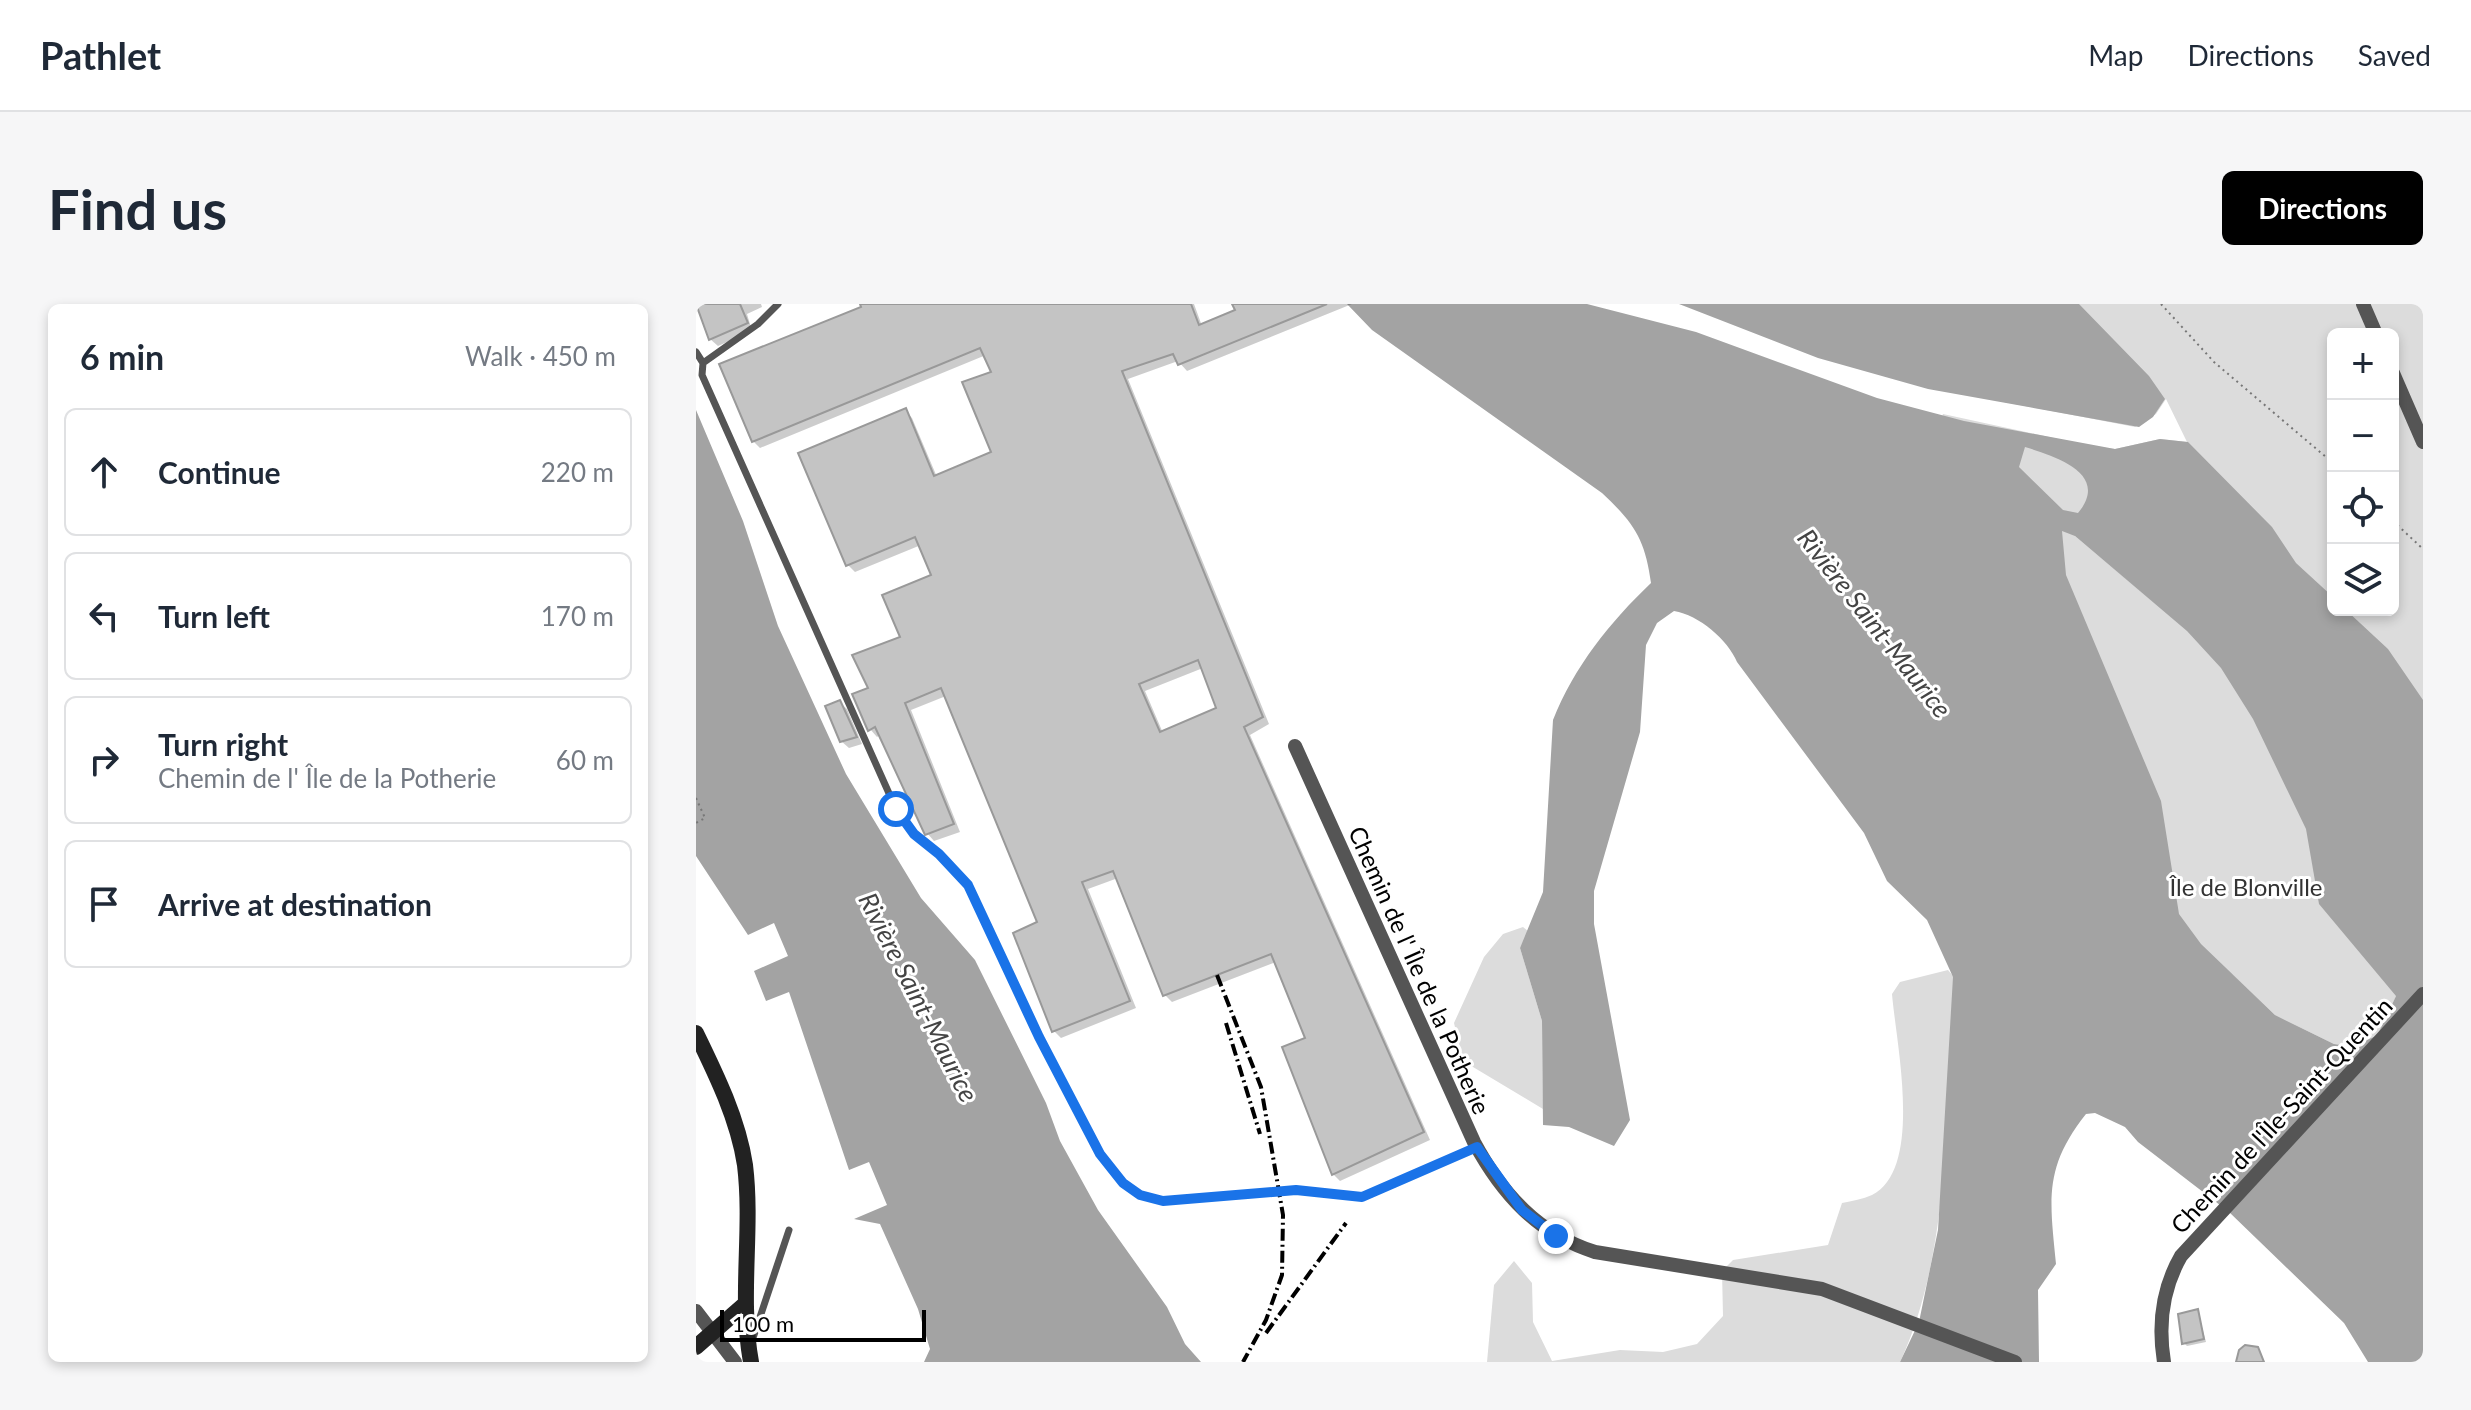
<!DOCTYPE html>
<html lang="en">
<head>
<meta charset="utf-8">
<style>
	:root { --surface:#fff; --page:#f6f6f7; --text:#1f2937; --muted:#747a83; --line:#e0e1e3; --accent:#000 }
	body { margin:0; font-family:Lato,sans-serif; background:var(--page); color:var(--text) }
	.controls { position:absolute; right:24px; top:24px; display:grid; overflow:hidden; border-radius:12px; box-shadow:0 4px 12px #0003 }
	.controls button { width:72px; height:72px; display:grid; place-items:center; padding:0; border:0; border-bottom:2px solid var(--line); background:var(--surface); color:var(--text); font:40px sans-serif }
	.scale { position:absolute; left:24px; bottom:20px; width:206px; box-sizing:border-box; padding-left:8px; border:4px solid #000; border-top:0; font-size:22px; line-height:28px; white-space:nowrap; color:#000; -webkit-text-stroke:6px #fff; paint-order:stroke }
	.stop { position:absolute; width:24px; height:24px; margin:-18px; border:6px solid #1a73e8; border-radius:50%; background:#fff }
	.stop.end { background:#1a73e8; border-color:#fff; box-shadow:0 2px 8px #0008 }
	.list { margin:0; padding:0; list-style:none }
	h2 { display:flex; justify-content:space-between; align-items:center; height:104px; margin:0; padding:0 32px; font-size:34px }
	h2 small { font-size:26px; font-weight:400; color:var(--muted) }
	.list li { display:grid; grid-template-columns:52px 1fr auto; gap:24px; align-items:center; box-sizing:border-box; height:128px; margin:0 16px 16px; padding:0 16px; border:2px solid var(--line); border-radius:12px }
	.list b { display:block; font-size:30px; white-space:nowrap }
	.list p { margin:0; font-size:26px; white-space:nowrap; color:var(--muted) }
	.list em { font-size:26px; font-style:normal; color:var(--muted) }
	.icon { flex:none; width:44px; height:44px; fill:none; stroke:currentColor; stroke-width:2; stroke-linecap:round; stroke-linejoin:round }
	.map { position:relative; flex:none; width:1727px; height:1058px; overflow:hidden; border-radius:12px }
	header { display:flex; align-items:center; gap:48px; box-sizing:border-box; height:112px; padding:0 40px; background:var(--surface); border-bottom:2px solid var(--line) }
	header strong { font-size:38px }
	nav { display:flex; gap:44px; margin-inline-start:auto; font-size:28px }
	.intro { display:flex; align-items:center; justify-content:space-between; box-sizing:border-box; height:192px; padding:0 48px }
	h1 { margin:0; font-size:56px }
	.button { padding:20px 36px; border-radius:12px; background:var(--accent); color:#fff; font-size:28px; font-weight:700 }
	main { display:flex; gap:48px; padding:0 48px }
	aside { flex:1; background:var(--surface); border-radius:12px; box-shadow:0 4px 12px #0003 }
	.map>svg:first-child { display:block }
	.green { fill:#dcdcdc; fill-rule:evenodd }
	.water { fill:#a3a3a3; fill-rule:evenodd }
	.shadow { fill:#0003; fill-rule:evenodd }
	.building { fill:#c4c4c4; stroke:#999; stroke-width:2; fill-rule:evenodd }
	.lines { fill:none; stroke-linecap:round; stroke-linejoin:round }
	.path { stroke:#777; stroke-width:2; stroke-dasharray:2 4; stroke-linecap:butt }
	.lane { stroke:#555; stroke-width:7 }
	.street { stroke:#555; stroke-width:14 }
	.secondary { stroke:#222; stroke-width:16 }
	.rail { stroke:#000; stroke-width:4; stroke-dasharray:12 4 2 4; stroke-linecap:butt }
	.route { stroke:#1a73e8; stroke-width:10 }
	.labels { text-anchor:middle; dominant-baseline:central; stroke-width:6; stroke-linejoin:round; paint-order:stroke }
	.park-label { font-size:24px; fill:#333; stroke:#fff }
	.street-label { font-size:24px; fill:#000; stroke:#fff }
	.water-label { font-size:26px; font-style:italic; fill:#444; stroke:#fff }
</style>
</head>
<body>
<header>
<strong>Pathlet</strong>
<nav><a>Map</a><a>Directions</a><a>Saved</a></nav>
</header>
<div class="intro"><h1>Find us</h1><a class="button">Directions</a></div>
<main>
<aside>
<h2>6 min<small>Walk · 450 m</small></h2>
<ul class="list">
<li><svg class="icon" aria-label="ahead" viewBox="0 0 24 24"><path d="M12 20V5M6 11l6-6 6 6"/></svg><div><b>Continue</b></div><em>220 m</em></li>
<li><svg class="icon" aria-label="left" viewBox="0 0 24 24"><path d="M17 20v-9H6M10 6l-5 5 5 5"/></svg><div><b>Turn left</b></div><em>170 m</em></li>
<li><svg class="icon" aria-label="right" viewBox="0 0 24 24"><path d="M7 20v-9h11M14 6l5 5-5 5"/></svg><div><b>Turn right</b><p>Chemin de l' Île de la Potherie</p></div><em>60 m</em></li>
<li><svg class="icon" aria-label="arrive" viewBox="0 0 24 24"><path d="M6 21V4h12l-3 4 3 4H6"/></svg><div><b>Arrive at destination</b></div></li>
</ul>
</aside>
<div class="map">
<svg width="1727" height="1058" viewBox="0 0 1727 1058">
	<rect width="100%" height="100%" fill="#fff"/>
	<path class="green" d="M 1212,0 L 1727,0 L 1727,634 L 1681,733 L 1654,742 L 1638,740 L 1579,711 L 1537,671 L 1489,654 L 1243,121 L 1247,110 L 1394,142 L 1419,145 L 1464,135 L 1491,138 L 1470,95 L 1460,110 L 1439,123 L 1261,89 ZM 1637,30 L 1697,30 L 1697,306 L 1637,306 ZM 1384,224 L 1461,301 L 1379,232 Z
		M 827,623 L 833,628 L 824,644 L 846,717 L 847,805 L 767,757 L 758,719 L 788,653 L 807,630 Z
		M 1252,666 L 1258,673 C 1250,796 1256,947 1204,1058 L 791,1058 L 798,981 L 818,957 L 836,979 L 837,1018 L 856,1057 L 924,1046 L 967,1048 L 1001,1040 L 1027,1012 L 1026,967 L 1037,956 L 1132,941 L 1146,899 C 1156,897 1167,895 1176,891 C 1228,865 1200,739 1196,690 L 1204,678 Z"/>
	<path class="water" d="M 651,0 L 891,0 L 1000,28 L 1181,94 L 1268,117 L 1419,145 L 1464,135 L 1492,138 L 1576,223 L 1600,259 L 1637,293 L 1637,306 L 1650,306 L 1692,345 L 1727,396 L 1727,1058 L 1672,1058 L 1648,1019 L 1533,908 L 1442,838 L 1429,823 L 1399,809 L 1390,810 C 1347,864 1354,897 1360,960 L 1342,986 L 1343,1058 L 1204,1058 L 1223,1018 L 1242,926 L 1257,673 L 1231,616 L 1191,577 L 1168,529 L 1041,358 C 1032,336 1003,311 978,307 L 961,319 L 950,341 L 944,428 L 898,587 L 898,620 L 934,816 L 918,842 L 873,823 L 847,821 L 846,717 L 824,644 L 847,588 L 857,416 C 878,363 914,318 955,279 C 949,235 938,219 906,189 L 676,26 ZM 1329,143 C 1358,152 1415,169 1382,209 L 1367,206 L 1323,163 ZM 1366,227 L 1379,232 L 1491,327 L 1525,364 L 1557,415 L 1610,525 L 1623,600 L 1700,692 L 1681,732 L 1654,742 L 1638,740 L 1579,711 L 1505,640 L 1483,610 L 1465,497 L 1370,271 Z
		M 983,0 L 1383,0 L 1453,72 L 1469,95 L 1457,113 L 1443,123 L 1232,85 L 1122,54 Z
		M 0,106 L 47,217 L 82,322 L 150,470 L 225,594 L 279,656 L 350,799 L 364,837 L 402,906 L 471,1003 L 489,1040 L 505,1058 L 228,1058 L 234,1045 L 222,1005 L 184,920 L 158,915 L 191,901 L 173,858 L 153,866 L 93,688 L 70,697 L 58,667 L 92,652 L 78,619 L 52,631 L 0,552 Z"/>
	<path class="shadow" d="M 0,0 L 65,0 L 66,3 L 51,10 L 56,27 L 22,42 L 14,35 Z
		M 166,0 L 498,0 L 506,22 L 541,7 L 538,0 L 656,0 L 491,67 L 482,57 L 432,75 L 573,420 L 554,431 L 734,836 L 644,877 L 637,870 L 612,736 L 580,658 L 476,698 L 469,691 L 422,574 L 392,585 L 440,704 L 365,734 L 358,727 L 344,620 L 250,392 L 215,406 L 264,528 L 238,537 L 231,529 L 185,430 L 181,433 L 174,425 L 175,385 L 206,334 L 238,272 L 225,241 L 159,268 L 152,261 L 209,106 L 216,114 L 241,173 L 297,149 L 297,70 L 290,51 L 64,144 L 57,137 L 168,4 ZM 507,364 L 522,405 L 467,429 L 449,387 Z
		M 143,398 L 151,405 L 166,440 L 153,444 L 145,437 Z
		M 1502,1008 L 1510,1038 L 1491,1042 L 1488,1039 Z"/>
	<path class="building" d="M 0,0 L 44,0 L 52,19 L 13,36 Z
		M 164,0 L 495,0 L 503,21 L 539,6 L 536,0 L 631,0 L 482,61 L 477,50 L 426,67 L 567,413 L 548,423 L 728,828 L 636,871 L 586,743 L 609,734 L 575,650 L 467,692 L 417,567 L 386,578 L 434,697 L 356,728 L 317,629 L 341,618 L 245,384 L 209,399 L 258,520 L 229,531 L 179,423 L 172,427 L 156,390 L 172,384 L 156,351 L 204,333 L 186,291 L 235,271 L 219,233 L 150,262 L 102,149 L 210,104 L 238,172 L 295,148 L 266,78 L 295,68 L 284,44 L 56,138 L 23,60 L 165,3 ZM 502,356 L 520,404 L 464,428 L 443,380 Z
		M 144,396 L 161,433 L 144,438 L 129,402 Z
		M 1502,1005 L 1508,1035 L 1486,1040 L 1482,1010 Z
		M 1549,1041 L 1562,1043 L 1568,1058 L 1540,1058 L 1543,1046 Z"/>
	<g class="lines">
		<path class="path" d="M 1465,0 L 1518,58 L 1637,159
			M 1697,217 L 1727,245
			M 0,494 L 9,514 L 0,519"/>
		<path class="lane" d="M 82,0 L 62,20 L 7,59 L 6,71 L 200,505 L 218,530 L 243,550 L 272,581 L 343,733 L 404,850 L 427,879 L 444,891 L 467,897 L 600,886 L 666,893 L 781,843
			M 0,48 L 7,59
			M 57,1034 L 93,926"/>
		<path class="street" d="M 1667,0 L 1680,30
			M 1697,69 L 1727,138
			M 599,442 L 778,838 C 806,890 842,930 899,948 L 1126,985 L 1319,1058
			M 0,1007 L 39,1058
			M 1468,1058 C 1462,1021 1466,985 1485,952 L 1727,690"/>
		<path class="secondary" d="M 0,729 C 20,770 42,815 49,861 C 57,927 43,992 55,1058
			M 0,1043 L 48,1001"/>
		<path class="rail" d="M 521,671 L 565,783 L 587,911 L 586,971 L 570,1016 L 547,1058
			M 530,719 L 564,830
			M 570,1029 L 650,919"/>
	</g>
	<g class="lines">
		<path class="route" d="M 200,505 L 218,530 L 243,550 L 272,581 L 343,733 L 404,850 L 427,879 L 444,891 L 467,897 L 600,886 L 666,893 L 781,843 L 826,906 L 860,932"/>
	</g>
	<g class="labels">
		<g class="park-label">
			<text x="1550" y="582">Île de Blonville</text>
		</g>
		<g class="street-label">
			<text transform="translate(724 666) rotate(66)">Chemin de l' Île de la Potherie</text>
			<text transform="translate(1585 811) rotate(-47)">Chemin de l'Île-Saint-Quentin</text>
		</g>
		<g class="water-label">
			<text transform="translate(1179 319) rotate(52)">Rivière Saint-Maurice</text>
			<text transform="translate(223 693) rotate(63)">Rivière Saint-Maurice</text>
		</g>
	</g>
</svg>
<div class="controls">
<button>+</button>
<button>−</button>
<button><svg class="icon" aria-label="locate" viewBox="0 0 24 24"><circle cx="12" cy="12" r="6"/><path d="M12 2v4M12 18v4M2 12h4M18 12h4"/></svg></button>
<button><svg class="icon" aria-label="layers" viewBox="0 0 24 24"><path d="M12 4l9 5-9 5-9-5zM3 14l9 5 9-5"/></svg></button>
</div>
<div class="scale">100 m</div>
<div class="stop" style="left:200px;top:505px"></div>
<div class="stop end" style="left:860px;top:932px"></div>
</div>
</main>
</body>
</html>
